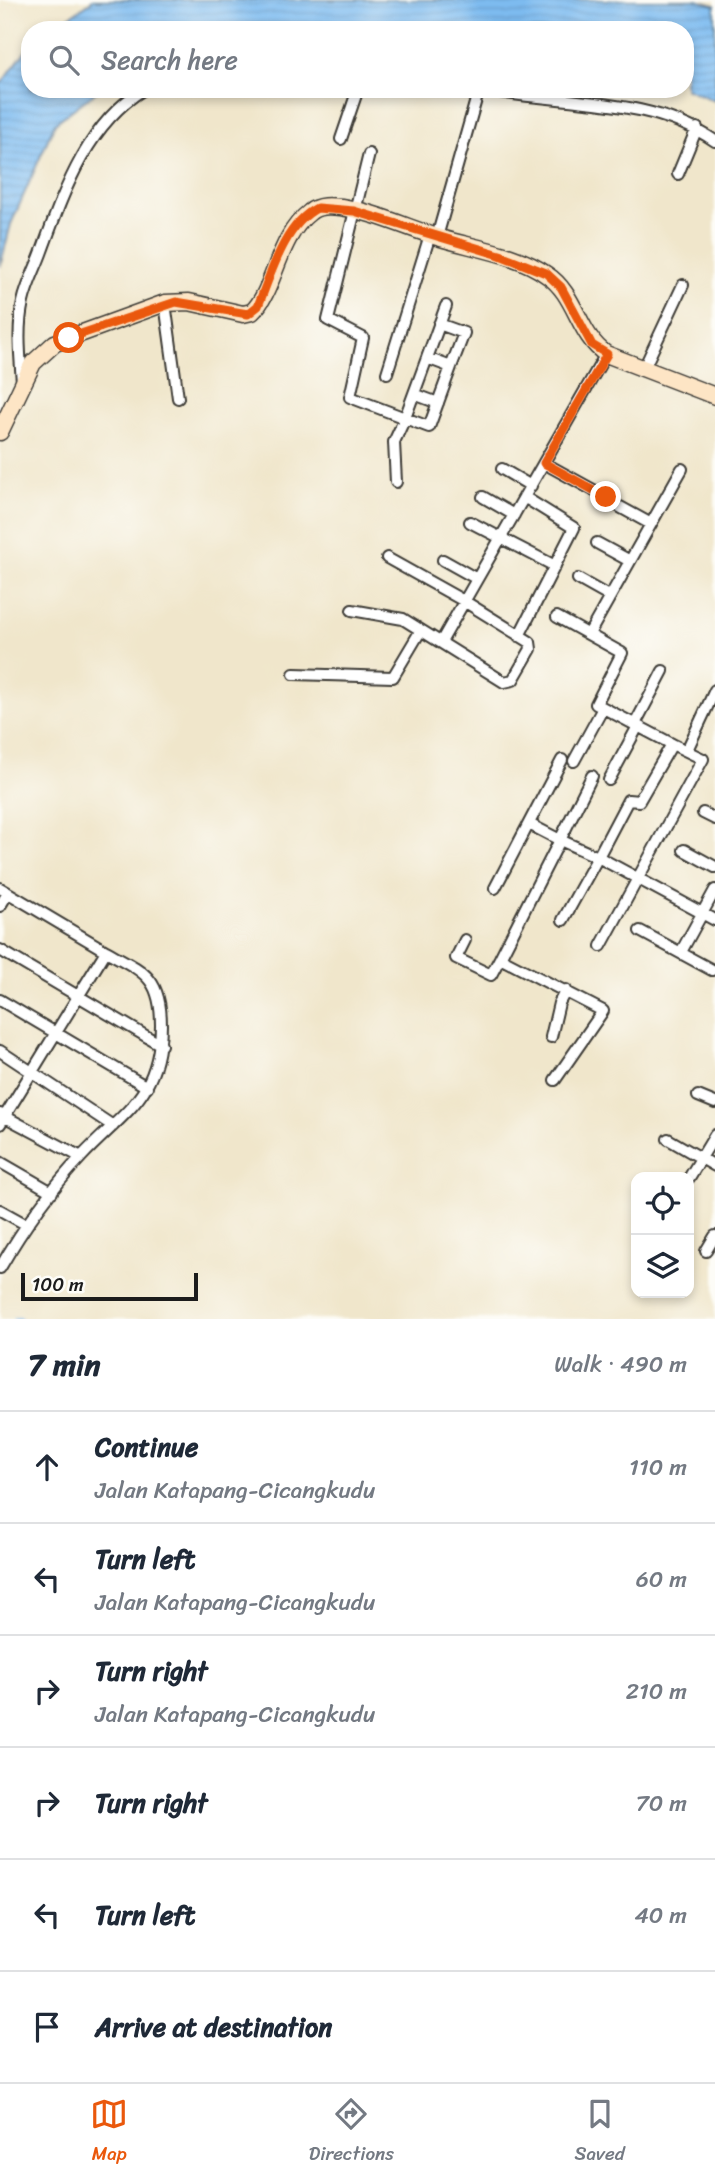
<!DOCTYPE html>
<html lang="en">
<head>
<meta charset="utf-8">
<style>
	:root { --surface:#fff; --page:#f6f6f7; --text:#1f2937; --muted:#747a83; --line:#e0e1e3; --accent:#ea580c }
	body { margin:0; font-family:Sriracha,sans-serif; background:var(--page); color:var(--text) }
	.controls { position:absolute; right:21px; bottom:21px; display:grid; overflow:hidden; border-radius:14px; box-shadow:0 4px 10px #0003 }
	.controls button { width:63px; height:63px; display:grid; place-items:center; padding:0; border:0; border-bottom:2px solid var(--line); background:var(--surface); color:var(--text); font:35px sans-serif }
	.scale { position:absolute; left:21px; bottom:18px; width:177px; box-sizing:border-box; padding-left:7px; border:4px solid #1c1c1c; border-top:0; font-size:19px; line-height:24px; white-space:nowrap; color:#1c1c1c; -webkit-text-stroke:5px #fdfcf7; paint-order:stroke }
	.stop { position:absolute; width:21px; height:21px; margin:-16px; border:5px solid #ea580c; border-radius:50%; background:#fff }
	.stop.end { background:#ea580c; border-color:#fff; box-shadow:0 2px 7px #0008 }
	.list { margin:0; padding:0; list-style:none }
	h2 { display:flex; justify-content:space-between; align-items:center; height:91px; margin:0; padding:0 28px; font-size:30px }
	h2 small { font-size:23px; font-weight:400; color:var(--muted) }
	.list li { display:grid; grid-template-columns:46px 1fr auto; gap:21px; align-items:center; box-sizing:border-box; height:112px; padding:0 28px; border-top:2px solid var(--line) }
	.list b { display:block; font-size:26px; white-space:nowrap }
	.list p { margin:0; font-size:23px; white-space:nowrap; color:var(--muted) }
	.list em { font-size:23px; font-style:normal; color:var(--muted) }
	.icon { flex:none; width:38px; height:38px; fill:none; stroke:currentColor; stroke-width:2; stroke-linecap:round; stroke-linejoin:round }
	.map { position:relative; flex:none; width:715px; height:1319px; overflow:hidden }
	.search { position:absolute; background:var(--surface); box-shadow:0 4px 10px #0003; left:21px; right:21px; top:21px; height:77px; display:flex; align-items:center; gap:18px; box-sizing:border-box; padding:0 24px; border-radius:28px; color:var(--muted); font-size:26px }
	.sheet { height:763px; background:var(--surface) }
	nav { display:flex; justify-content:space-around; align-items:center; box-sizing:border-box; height:98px; border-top:2px solid var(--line); background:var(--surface); font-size:19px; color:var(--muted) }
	nav a { display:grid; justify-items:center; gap:4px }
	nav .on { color:var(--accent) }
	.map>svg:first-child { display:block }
	.water { fill:url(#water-rules); stroke:#4c6c86; stroke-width:2 }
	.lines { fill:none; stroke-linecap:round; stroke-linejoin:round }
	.stream { stroke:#7dbbf0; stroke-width:3.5 }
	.street-casing { stroke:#3c3a36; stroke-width:14 }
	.secondary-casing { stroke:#3c3a36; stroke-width:19 }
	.street { stroke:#fff; stroke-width:10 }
	.secondary { stroke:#fde5c5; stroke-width:16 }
	.route { stroke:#ea580c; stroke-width:9 }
</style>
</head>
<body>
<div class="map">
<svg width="715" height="1319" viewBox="0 0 715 1319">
	<defs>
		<pattern id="water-rules" width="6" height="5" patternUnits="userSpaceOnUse" patternTransform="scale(1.75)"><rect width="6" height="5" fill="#7dbbf0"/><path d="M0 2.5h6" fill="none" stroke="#6ba0cd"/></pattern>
	</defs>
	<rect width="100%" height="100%" fill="#fdfcf7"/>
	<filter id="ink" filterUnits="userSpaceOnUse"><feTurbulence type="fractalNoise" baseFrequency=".0143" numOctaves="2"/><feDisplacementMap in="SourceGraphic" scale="14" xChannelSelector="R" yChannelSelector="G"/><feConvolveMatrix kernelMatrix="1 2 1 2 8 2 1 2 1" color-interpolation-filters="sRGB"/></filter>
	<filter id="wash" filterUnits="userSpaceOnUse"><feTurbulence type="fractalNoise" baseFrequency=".00686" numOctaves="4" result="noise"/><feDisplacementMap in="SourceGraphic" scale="28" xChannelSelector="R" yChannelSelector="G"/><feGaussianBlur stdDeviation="1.57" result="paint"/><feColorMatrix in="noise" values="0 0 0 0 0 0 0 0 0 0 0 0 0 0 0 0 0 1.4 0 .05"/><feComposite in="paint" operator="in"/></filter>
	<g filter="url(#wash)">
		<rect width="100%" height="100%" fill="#f0e6cb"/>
		<path class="water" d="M 93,0 L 696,0 L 715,5 L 715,101 L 685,88 L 685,30 L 448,30 L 420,25 L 271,30 L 51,30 Z
			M 30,45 L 30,89 L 100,89 L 55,123 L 11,224 L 0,267 L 0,85 Z"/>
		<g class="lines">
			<path class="stream" d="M 15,1319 L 20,1319"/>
		</g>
	</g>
	<g filter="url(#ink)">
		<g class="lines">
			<defs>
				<path id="street" d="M 482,89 C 560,105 647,95 715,141
					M 341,139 L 358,89
					M 369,154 L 328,320 L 363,338 L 350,397 L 405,418 L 394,442 L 396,482
					M 678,174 L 697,128
					M 437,237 L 479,89
					M 165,303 L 178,398
					M 439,324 L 464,333 L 451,367
					M 427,358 L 451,367 L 429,427 L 405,418 Z
					M 427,358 L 446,306
					M 644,368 L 683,285
					M 387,373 L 430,235
					M 22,382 C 20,355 17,328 23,302 C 27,284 36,268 42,251 C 64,191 87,124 144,89
					M 414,394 L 438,403
					M 544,463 L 606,497
					M 502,469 L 531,486
					M 483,497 L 514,515
					M 620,507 L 651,524
					M 470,522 L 555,566
					M 597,543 L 630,561
					M 443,560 L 477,579
					M 578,579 L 610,597
					M 352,610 L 403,619 L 504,682 L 513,680 L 531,649 L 530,642 L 464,601 L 387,558
					M 557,617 L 622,653 L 596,704 L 672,744
					M 589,634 L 682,469
					M 519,636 L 574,528 L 524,497
					M 441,642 L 606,354
					M 294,674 L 393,677 L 421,630
					M 635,724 L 663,671
					M 687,750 L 715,690
					M 574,761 L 603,708
					M 609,780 L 638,726
					M 703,813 L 715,819
					M 529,824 L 560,840 L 592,776
					M 684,850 L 715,867
					M 0,888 L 106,951 L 0,1124
					M 495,888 L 562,760
					M 0,906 L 8,893
					M 640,931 L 712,970
					M 465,940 L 456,958 L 491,975 L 500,958
					M 601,946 L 703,759 L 672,744 L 639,801 L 628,800 L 598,857 L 715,920
					M 0,950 L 161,1045
					M 681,952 L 715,890
					M 0,1000 L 147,1087
					M 551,1037 L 559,1003 L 566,990
					M 0,1051 L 113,1126
					M 555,1080 L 603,1011 L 500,958 L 560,840 L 598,857 L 563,920
					M 698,1096 L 715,1103
					M 0,1114 L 81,1157
					M 668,1139 L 715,1166
					M 0,1162 L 52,1192
					M 689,1178 L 715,1135
					M 0,1210 L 27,1225
					M 706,1251 L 715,1236
					M 0,1268 C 23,1228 50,1190 82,1156 C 126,1110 160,1095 161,1025 C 161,977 144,972 106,951"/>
				<path id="secondary" d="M 0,432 L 33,363 L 55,343 L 165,303 L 189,302 L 243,314 L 252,312 C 275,291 277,237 310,212 C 318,205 330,206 341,207 C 373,212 406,227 437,237 C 472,248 517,253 547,275 C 576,294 578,335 606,354 L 715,396"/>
			</defs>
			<use href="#street" class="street-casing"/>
			<use href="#secondary" class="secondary-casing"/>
			<use href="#street" class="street"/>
			<use href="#secondary" class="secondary"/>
		</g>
	</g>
	<g class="lines" filter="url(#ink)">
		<path class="route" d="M 69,338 L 176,302 L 248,314 L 258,306 C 271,274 284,225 317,208 L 354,211 L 500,255 L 546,273 L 561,287 L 592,345 L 607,354 L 544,463 L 606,497"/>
	</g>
</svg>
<div class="controls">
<button><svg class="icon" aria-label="locate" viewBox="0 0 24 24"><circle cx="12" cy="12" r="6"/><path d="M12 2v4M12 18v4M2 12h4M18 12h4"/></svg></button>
<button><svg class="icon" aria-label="layers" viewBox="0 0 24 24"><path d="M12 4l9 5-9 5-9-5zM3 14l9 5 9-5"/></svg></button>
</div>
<div class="scale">100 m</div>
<div class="stop" style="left:69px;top:338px"></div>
<div class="stop end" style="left:606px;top:497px"></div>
<div class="search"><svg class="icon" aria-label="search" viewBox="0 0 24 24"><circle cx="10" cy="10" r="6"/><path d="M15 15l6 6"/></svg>Search here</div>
</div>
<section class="sheet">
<h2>7 min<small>Walk · 490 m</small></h2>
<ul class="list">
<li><svg class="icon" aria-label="ahead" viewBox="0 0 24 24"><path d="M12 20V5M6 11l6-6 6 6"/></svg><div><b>Continue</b><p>Jalan Katapang-Cicangkudu</p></div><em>110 m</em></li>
<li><svg class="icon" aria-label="left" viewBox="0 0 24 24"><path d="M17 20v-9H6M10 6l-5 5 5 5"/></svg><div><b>Turn left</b><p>Jalan Katapang-Cicangkudu</p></div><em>60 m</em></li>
<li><svg class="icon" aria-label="right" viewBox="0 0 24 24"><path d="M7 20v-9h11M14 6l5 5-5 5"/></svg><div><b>Turn right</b><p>Jalan Katapang-Cicangkudu</p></div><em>210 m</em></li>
<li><svg class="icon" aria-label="right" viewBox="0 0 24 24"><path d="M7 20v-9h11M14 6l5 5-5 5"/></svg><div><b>Turn right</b></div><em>70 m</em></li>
<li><svg class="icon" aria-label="left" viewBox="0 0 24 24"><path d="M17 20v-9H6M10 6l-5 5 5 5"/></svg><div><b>Turn left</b></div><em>40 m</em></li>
<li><svg class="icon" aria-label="arrive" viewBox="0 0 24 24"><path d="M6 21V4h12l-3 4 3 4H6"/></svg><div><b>Arrive at destination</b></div></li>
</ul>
</section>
<nav>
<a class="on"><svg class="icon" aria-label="map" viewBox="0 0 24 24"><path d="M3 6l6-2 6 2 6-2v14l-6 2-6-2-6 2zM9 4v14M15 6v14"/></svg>Map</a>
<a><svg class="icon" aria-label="directions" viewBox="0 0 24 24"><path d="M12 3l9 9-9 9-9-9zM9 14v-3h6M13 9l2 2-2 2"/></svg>Directions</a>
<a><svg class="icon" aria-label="saved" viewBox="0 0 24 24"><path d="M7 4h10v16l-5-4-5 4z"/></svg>Saved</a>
</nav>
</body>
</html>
